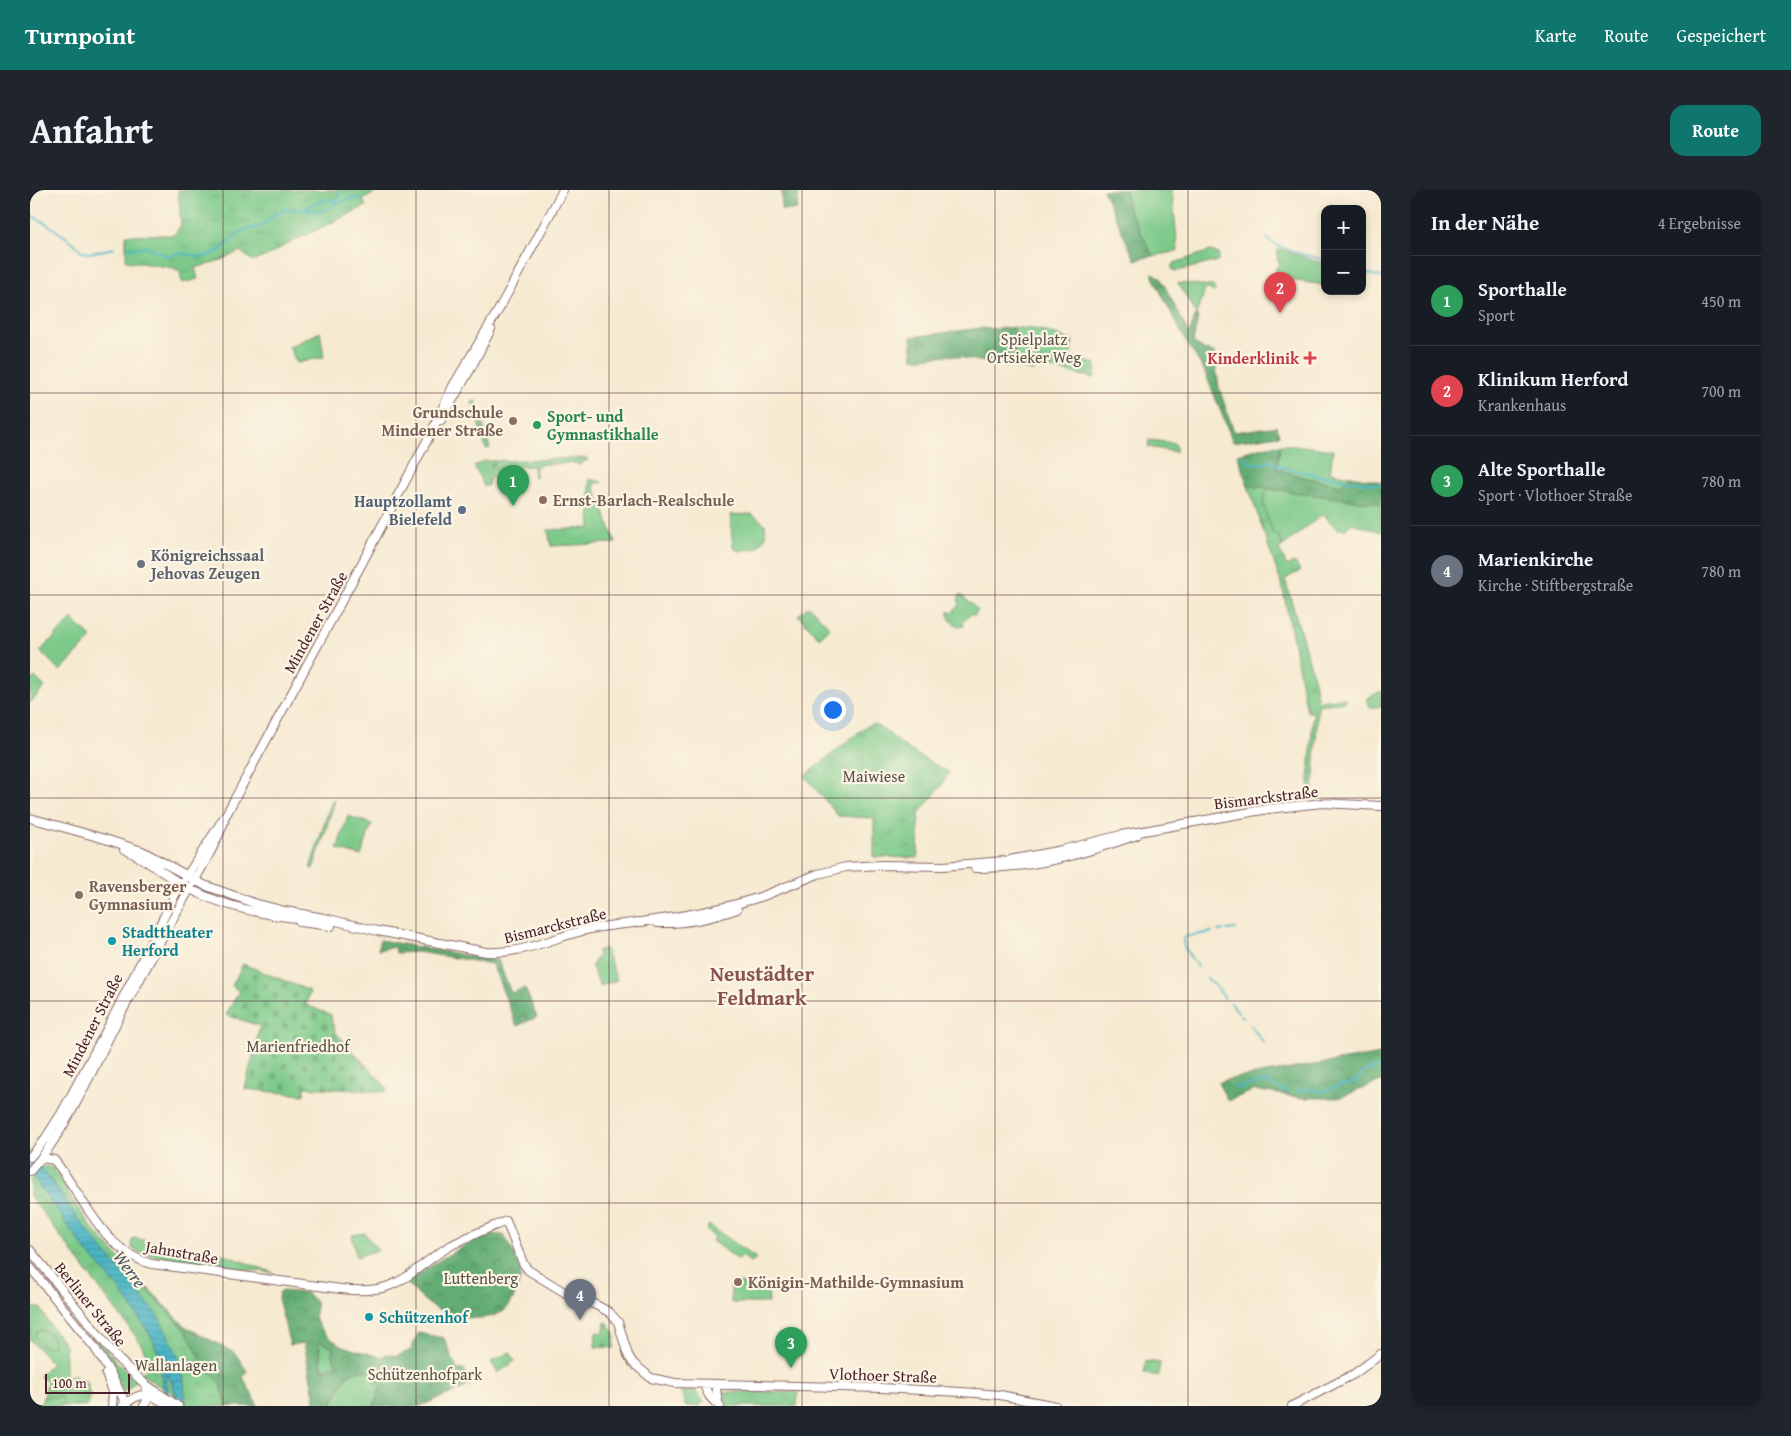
<!DOCTYPE html>
<html lang="de">
<head>
<meta charset="utf-8">
<style>
	:root { --surface:#171b24; --page:#20242c; --text:#f1f3f6; --muted:#9ea1a6; --line:#363941; --accent:#0f766e }
	body { margin:0; font-family:"Gentium Book Plus",serif; background:var(--page); color:var(--text) }
	.controls { position:absolute; right:15px; top:15px; display:grid; overflow:hidden; border-radius:10px; box-shadow:0 2px 8px #0003 }
	.controls button { width:45px; height:45px; display:grid; place-items:center; padding:0; border:0; border-bottom:1px solid var(--line); background:var(--surface); color:var(--text); font:25px sans-serif }
	.scale { position:absolute; left:15px; bottom:12px; width:85px; box-sizing:border-box; padding-left:5px; border:2px solid #4a1f2b; border-top:0; font-size:14px; line-height:18px; white-space:nowrap; color:#4a1f2b; -webkit-text-stroke:4px #fcf5e5; paint-order:stroke }
	.you { position:absolute; left:802px; top:519px; width:18px; height:18px; margin:-12px; border:4px solid #fff; border-radius:50%; background:#1a73e8; box-shadow:0 0 0 8px #1a73e833 }
	.badge { display:grid; place-items:center; width:32px; height:32px; border-radius:50%; background:var(--accent); color:#fff; font-size:16px; font-weight:700 }
	.pin { position:absolute; translate:-50% -41px; filter:drop-shadow(0 1px 2px #0008) }
	.pin::after { content:''; position:absolute; top:26px; width:18px; height:15px; background:inherit; clip-path:polygon(0 0,100% 0,50% 100%) }
	.list { margin:0; padding:0; list-style:none }
	h2 { display:flex; justify-content:space-between; align-items:center; height:65px; margin:0; padding:0 20px; font-size:21px }
	h2 small { font-size:16px; font-weight:400; color:var(--muted) }
	.list li { display:grid; grid-template-columns:32px 1fr auto; gap:15px; align-items:center; box-sizing:border-box; height:90px; padding:0 20px; border-top:1px solid var(--line) }
	.list b { display:block; font-size:19px; white-space:nowrap }
	.list p { margin:0; font-size:16px; white-space:nowrap; color:var(--muted) }
	.list em { font-size:16px; font-style:normal; color:var(--muted) }
	.map { position:relative; flex:none; width:1351px; height:1216px; overflow:hidden; border-radius:15px }
	header { display:flex; align-items:center; gap:30px; box-sizing:border-box; height:70px; padding:0 25px; background:var(--accent); color:#fff }
	header strong { font-size:24px }
	nav { display:flex; gap:28px; margin-inline-start:auto; font-size:18px }
	.intro { display:flex; align-items:center; justify-content:space-between; box-sizing:border-box; height:120px; padding:0 30px }
	h1 { margin:0; font-size:35px }
	.button { padding:12px 22px; border-radius:15px; background:var(--accent); color:#fff; font-size:18px; font-weight:700 }
	main { display:flex; gap:30px; padding:0 30px }
	aside { flex:1; background:var(--surface); border-radius:15px; box-shadow:0 2px 8px #0003 }
	.map>svg:first-child { display:block }
	.green { fill:#7bc989; stroke:#62745a }
	.forest { fill:url(#forest-crowns); stroke:#576650; fill-rule:evenodd }
	.cemetery { fill:url(#cemetery-stones); stroke:#62745a }
	.park { fill:url(#park-tufts); stroke:#62745a }
	.water { fill:url(#water-rules); stroke:#4a6a78 }
	.lines { fill:none; stroke-linecap:round; stroke-linejoin:round }
	.stream { stroke:#4ab6c6; stroke-width:2 }
	.secondary-casing { stroke:#866665; stroke-width:10 }
	.secondary { stroke:#fff; stroke-width:8 }
	.grid { fill:none; stroke:#4a1f2b; stroke-width:1; stroke-opacity:0.55 }
	.health-dot { fill:#e0444e; stroke:#fcf5e5; stroke-width:2 }
	.education-dot { fill:#8d6e63; stroke:#fcf5e5; stroke-width:2 }
	.leisure-dot { fill:#2e9e5b; stroke:#fcf5e5; stroke-width:2 }
	.service-dot { fill:#5c6f8a; stroke:#fcf5e5; stroke-width:2 }
	.worship-dot { fill:#6b7280; stroke:#fcf5e5; stroke-width:2 }
	.culture-dot { fill:#0f9aa8; stroke:#fcf5e5; stroke-width:2 }
	.labels { text-anchor:middle; dominant-baseline:central; stroke-width:4.5; stroke-linejoin:round; paint-order:stroke }
	.park-label { font-size:16px; fill:#595247; stroke:#fcf5e5 }
	.health-label { font-size:16px; font-weight:bold; fill:#be3a42; stroke:#fcf5e5; text-anchor:end }
	.education-label { font-size:16px; font-weight:bold; fill:#785e54; stroke:#fcf5e5; text-anchor:start }
	.leisure-label { font-size:16px; font-weight:bold; fill:#27864d; stroke:#fcf5e5; text-anchor:start }
	.service-label { font-size:16px; font-weight:bold; fill:#4e5e75; stroke:#fcf5e5; text-anchor:end }
	.worship-label { font-size:16px; font-weight:bold; fill:#5b616d; stroke:#fcf5e5; text-anchor:start }
	.street-label { font-size:16px; fill:#4a1f2b; stroke:#fcf5e5 }
	.culture-label { font-size:16px; font-weight:bold; fill:#0d838f; stroke:#fcf5e5; text-anchor:start }
	.water-label { font-size:18px; font-style:italic; fill:#4a5461; stroke:#fcf5e5 }
	.district-label { font-size:21px; font-weight:bold; fill:#87524f; stroke:#fcf5e5 }
</style>
</head>
<body>
<header>
<strong>Turnpoint</strong>
<nav><a>Karte</a><a>Route</a><a>Gespeichert</a></nav>
</header>
<div class="intro"><h1>Anfahrt</h1><a class="button">Route</a></div>
<main>
<div class="map">
<svg width="1351" height="1216" viewBox="0 0 1351 1216">
	<defs>
		<pattern id="forest-crowns" width="20" height="18" patternUnits="userSpaceOnUse" patternTransform="scale(1.25)"><rect width="20" height="18" fill="#64ad75"/><path d="M2 6a3 3 0 1 1 6 0M12 15a3 3 0 1 1 6 0" fill="none" stroke="#548c60"/></pattern>
		<pattern id="cemetery-stones" width="16" height="16" patternUnits="userSpaceOnUse" patternTransform="scale(1.25)"><rect width="16" height="16" fill="#7bc989"/><path d="M2 7V4a2 2 0 0 1 4 0v3zM10 15v-3a2 2 0 0 1 4 0v3z" fill="#6cac76"/></pattern>
		<pattern id="park-tufts" width="24" height="20" patternUnits="userSpaceOnUse" patternTransform="scale(1.25)"><rect width="24" height="20" fill="#7bc989"/><path d="M3 7l-1-3M5 7V3M7 7l1-3M15 17l-1-3M17 17v-4M19 17l1-3" fill="none" stroke="#6cac76"/></pattern>
		<pattern id="water-rules" width="6" height="5" patternUnits="userSpaceOnUse" patternTransform="scale(1.25)"><rect width="6" height="5" fill="#4ab6c6"/><path d="M0 2.5h6" fill="none" stroke="#4093a1"/></pattern>
	</defs>
	<rect width="100%" height="100%" fill="#fcf5e5"/>
	<filter id="ink" filterUnits="userSpaceOnUse"><feTurbulence type="fractalNoise" baseFrequency=".02" numOctaves="2"/><feDisplacementMap in="SourceGraphic" scale="10" xChannelSelector="R" yChannelSelector="G"/><feConvolveMatrix kernelMatrix="1 2 1 2 8 2 1 2 1" color-interpolation-filters="sRGB"/></filter>
	<filter id="wash" filterUnits="userSpaceOnUse"><feTurbulence type="fractalNoise" baseFrequency=".0096" numOctaves="4" result="noise"/><feDisplacementMap in="SourceGraphic" scale="20" xChannelSelector="R" yChannelSelector="G"/><feGaussianBlur stdDeviation="1.12" result="paint"/><feColorMatrix in="noise" values="0 0 0 0 0 0 0 0 0 0 0 0 0 0 0 0 0 1.4 0 .05"/><feComposite in="paint" operator="in"/></filter>
	<g filter="url(#wash)">
		<rect width="100%" height="100%" fill="#f6ead1"/>
		<path class="green" d="M 1095,0 L 1142,0 L 1148,61 L 1123,66 L 1098,18 Z
			M 1248,59 L 1295,74 L 1295,95 L 1245,88 L 1246,77 L 1249,76 L 1249,71 L 1247,70 Z
			M 1180,61 L 1189,64 L 1188,71 L 1147,81 L 1142,80 L 1142,75 L 1144,73 Z
			M 1148,93 L 1183,96 L 1185,99 L 1184,102 L 1176,98 L 1166,124 Z
			M 290,142 L 294,167 L 267,173 L 259,157 Z
			M 446,211 L 460,258 L 456,259 L 442,212 Z
			M 1119,250 L 1144,253 L 1146,256 L 1146,262 L 1118,257 Z
			M 1250,255 L 1265,255 L 1303,260 L 1300,282 L 1321,286 L 1311,295 L 1273,287 L 1247,279 Z
			M 557,268 L 557,271 L 554,271 L 549,275 L 546,273 L 518,274 L 517,272 L 517,274 L 506,275 L 505,287 L 504,287 L 503,276 L 469,277 L 469,279 L 460,280 L 460,275 L 464,275 L 464,271 Z
			M 559,289 L 572,292 L 563,294 L 586,353 L 521,356 L 518,340 L 561,338 Z
			M 1237,298 L 1351,314 L 1351,342 L 1322,333 L 1315,340 L 1312,338 L 1308,340 L 1293,324 L 1253,356 L 1248,345 L 1243,344 L 1233,315 Z
			M 722,324 L 735,334 L 736,346 L 727,358 L 709,361 L 703,358 L 700,325 Z
			M 779,416 L 800,438 L 789,448 L 768,425 Z
			M 42,429 L 62,448 L 30,481 L 10,461 Z
			M 5,487 L 15,497 L 0,513 L 0,492 Z
			M 302,610 L 305,611 L 283,679 L 280,678 Z
			M 318,626 L 342,634 L 331,666 L 307,659 Z
			M 575,758 L 587,790 L 570,796 L 561,775 L 565,773 L 564,769 L 569,767 L 567,761 Z
			M 679,1035 L 726,1068 L 722,1073 L 712,1066 L 709,1070 L 682,1051 L 685,1047 L 676,1040 Z
			M 334,1043 L 348,1060 L 326,1067 L 322,1045 Z
			M 103,1048 L 190,1063 L 244,1083 L 155,1072 L 110,1063 L 102,1058 L 101,1054 Z
			M 701,1093 L 739,1094 L 738,1113 L 701,1113 Z
			M 20,1094 L 86,1171 L 106,1191 L 94,1202 L 82,1178 L 71,1160 Z
			M 3,1118 L 11,1118 C 15,1130 27,1144 35,1155 L 35,1187 L 46,1185 L 46,1189 L 54,1189 L 58,1194 L 58,1202 L 60,1203 L 58,1216 L 9,1216 L 15,1203 L 17,1191 L 9,1186 L 22,1173 L 0,1150 L 0,1120 Z
			M 289,1151 L 303,1158 L 302,1164 L 307,1176 C 302,1176 297,1180 292,1179 Z
			M 480,1162 L 485,1171 L 468,1183 L 461,1172 Z
			M 1116,1171 L 1130,1173 L 1128,1186 L 1114,1184 Z
			M 328,1180 L 349,1182 L 350,1198 L 344,1216 L 301,1216 L 316,1186 Z
			M 651,1201 L 666,1202 L 674,1212 L 668,1216 L 655,1216 Z"/>
		<path class="forest" d="M 752,0 L 769,0 L 767,20 L 751,20 Z
			M 1073,0 L 1095,0 L 1098,18 L 1123,66 L 1105,70 Z
			M 1123,83 L 1130,87 L 1159,144 L 1166,124 L 1168,127 L 1163,152 L 1174,160 L 1184,162 L 1189,198 L 1204,242 L 1247,236 L 1249,245 L 1203,252 L 1174,180 L 1154,148 L 1123,87 Z
			M 984,137 L 986,178 L 918,165 L 883,169 L 881,147 L 950,138 L 967,139 Z
			M 1250,255 L 1247,279 L 1273,287 L 1311,295 L 1321,286 L 1351,292 L 1351,314 L 1218,296 L 1207,264 L 1237,256 Z
			M 350,750 L 451,768 L 468,770 L 481,803 L 495,798 L 507,827 L 487,836 L 462,774 L 388,762 L 366,763 L 365,757 L 348,760 Z
			M 1351,864 L 1351,891 L 1309,908 L 1273,908 L 1225,900 L 1198,911 L 1188,893 L 1199,889 Z
			M 460,1044 L 474,1045 C 479,1055 488,1070 490,1080 C 492,1087 488,1096 486,1102 C 483,1110 478,1120 470,1123 C 450,1133 421,1127 402,1116 C 393,1111 387,1103 379,1096 L 380,1090 C 406,1072 430,1056 460,1044 Z
			M 99,1079 L 156,1137 L 205,1163 L 217,1181 L 213,1187 L 228,1216 L 197,1216 L 190,1193 L 176,1179 L 156,1141 Z
			M 252,1101 L 277,1103 L 287,1113 L 284,1127 C 300,1158 320,1158 351,1167 L 357,1164 L 367,1166 L 381,1160 L 388,1143 L 414,1148 L 427,1180 L 434,1179 L 442,1195 L 390,1216 L 344,1216 L 350,1198 L 344,1192 L 349,1182 C 314,1176 315,1189 301,1216 L 286,1216 L 274,1153 L 260,1155 L 248,1108 L 249,1103 ZM 289,1151 L 303,1158 L 302,1164 L 307,1176 L 301,1176 L 296,1180 L 292,1179 Z"/>
		<path class="cemetery" d="M 213,774 L 280,801 L 276,815 L 301,825 L 302,833 L 307,844 L 358,899 L 355,902 L 275,897 L 274,905 L 215,899 L 230,836 L 196,825 L 209,801 L 202,796 Z
			M 575,1132 L 578,1133 L 585,1143 L 584,1158 L 565,1157 L 566,1142 L 574,1143 Z"/>
		<path class="park" d="M 148,0 L 349,0 L 333,10 L 336,16 L 259,53 L 237,66 L 223,71 L 210,61 L 191,70 L 165,78 L 168,89 L 152,93 L 150,82 L 144,78 L 96,71 L 96,45 L 144,45 L 151,35 Z
			M 984,137 L 1011,140 L 1043,151 L 1040,168 L 1066,174 L 1064,188 L 1009,176 L 1003,181 L 986,178 Z
			M 454,271 L 464,271 L 464,275 L 460,275 L 461,279 L 469,279 L 469,283 L 459,289 L 458,296 L 454,296 L 444,276 Z
			M 1218,296 L 1237,298 L 1233,315 L 1243,343 L 1248,345 L 1253,356 L 1249,359 L 1257,376 L 1265,372 L 1270,381 L 1255,389 L 1283,485 L 1288,511 L 1315,508 L 1315,512 L 1288,515 L 1283,604 L 1278,605 L 1283,522 L 1277,522 L 1253,399 Z
			M 930,404 L 948,420 L 944,426 L 941,424 L 932,433 L 935,435 L 931,437 C 924,435 916,428 919,421 L 922,423 L 930,414 L 928,411 Z
			M 1351,501 L 1351,517 L 1340,517 L 1336,509 Z
			M 842,534 C 849,535 853,540 859,544 C 877,560 897,571 919,582 L 912,595 L 889,623 L 888,668 L 844,667 L 844,628 L 808,626 L 775,586 L 835,537 Z
			M 14,976 L 23,978 L 45,1014 L 63,1039 L 156,1141 L 176,1179 L 190,1193 L 197,1216 L 156,1216 L 134,1196 L 132,1198 L 110,1183 L 113,1182 L 122,1175 L 109,1151 L 0,1006 L 0,990 Z
			M 11,1140 C 20,1143 23,1146 24,1156 L 16,1157 L 11,1154 L 5,1148 L 6,1142 Z
			M 693,1202 L 768,1202 L 767,1216 L 699,1216 L 692,1210 L 691,1205 Z
			M 17,1207 L 31,1207 L 33,1209 L 32,1216 L 9,1216 L 13,1208 Z"/>
		<path class="water" d="M 0,960 L 48,1029 L 130,1129 L 150,1170 L 154,1191 L 156,1216 L 148,1216 L 143,1194 L 137,1184 L 138,1216 L 135,1216 L 130,1167 L 122,1148 L 91,1101 L 52,1056 L 0,983 Z"/>
		<g class="lines">
			<path class="stream" d="M 306,14 L 319,9 L 332,8
				M 275,20 C 284,12 294,9 306,10
				M 0,25 L 17,34 L 43,52 L 52,62 L 60,63 L 84,58
				M 1237,49 C 1252,61 1276,65 1295,70
				M 99,58 L 116,57 L 138,66 L 152,63 L 170,67 L 177,66 L 188,61 L 209,43 L 217,39 L 230,37 L 235,34 L 245,23 L 256,19 L 291,21 L 300,18 L 305,14 L 311,0
				M 1332,82 L 1351,87
				M 1213,266 L 1218,272 L 1232,274 L 1240,271 L 1251,277 L 1286,285 L 1351,295
				M 1197,740 L 1206,739
				M 1188,741 L 1193,740
				M 1157,746 L 1153,749 L 1154,757 L 1163,771
				M 1159,746 L 1182,742
				M 1165,772 L 1168,776
				M 1177,788 L 1186,797
				M 1188,799 L 1195,808
				M 1201,813 L 1208,822
				M 1211,825 L 1213,827
				M 1220,835 L 1234,853
				M 1204,896 L 1210,899 L 1219,895 L 1237,892 L 1251,900 L 1257,901
				M 1268,901 L 1280,899 L 1293,902 L 1310,895 L 1317,895 L 1327,891 L 1333,882 L 1351,877"/>
		</g>
	</g>
	<g filter="url(#ink)">
		<g class="lines">
			<defs>
				<path id="secondary" d="M 411,230 L 440,180 L 461,139
					M 0,628 L 75,649 L 112,661 L 174,695 L 224,713 L 255,721 L 294,728 L 348,741 L 456,762 C 499,764 521,747 560,739 C 579,735 598,734 617,731 C 657,726 698,718 736,705
					M 94,659 C 115,668 133,684 153,695 C 189,716 233,725 274,729
					M 945,678 C 1001,679 1054,664 1107,645
					M 733,706 L 788,684 L 816,677 L 851,675 L 913,676 L 974,671 L 1032,660 L 1091,645 L 1238,619 L 1292,613 L 1351,616
					M 270,732 L 301,736
					M 628,733 C 654,734 682,728 707,719
					M 0,967 L 15,949 L 31,924 L 76,841 L 146,703 L 197,623 L 331,375 L 401,243 L 423,196 L 469,119 L 533,0
					M 12,968 L 24,970 C 54,1006 72,1061 122,1074 L 311,1099 C 371,1106 375,1083 420,1056 C 438,1046 457,1039 476,1031 L 493,1073 L 498,1080 L 539,1105 L 566,1115 L 579,1122 L 588,1132 L 598,1165 L 603,1173 L 621,1188 L 645,1193 L 851,1198 L 932,1202 L 970,1205 L 1026,1216
					M 0,981 C 43,934 69,862 100,807 C 120,771 139,735 159,700 C 172,677 185,657 194,632
					M 0,1060 L 88,1169 L 115,1194 L 148,1216
					M 0,1077 L 65,1158 L 82,1186 L 97,1216
					M 76,1184 L 83,1201 L 82,1216
					M 674,1194 C 677,1204 681,1210 690,1216
					M 685,1194 L 689,1216
					M 93,1216 C 112,1199 120,1203 139,1216
					M 114,1216 L 117,1211 L 117,1200
					M 1262,1216 L 1324,1184 L 1351,1164"/>
			</defs>
			<use href="#secondary" class="secondary-casing"/>
			<use href="#secondary" class="secondary"/>
		</g>
	</g>
	<path class="grid" d="M 193,0 L 193,1216M 386,0 L 386,1216M 579,0 L 579,1216M 772,0 L 772,1216M 965,0 L 965,1216M 1158,0 L 1158,1216M 0,203 L 1351,203M 0,405 L 1351,405M 0,608 L 1351,608M 0,811 L 1351,811M 0,1013 L 1351,1013"/>
	<path class="health-dot" d="M1277.5 160.5h5v5h5v5h-5v5h-5v-5h-5v-5h5z"/>
	<g class="education-dot">
		<circle cx="483" cy="231" r="5"/>
		<circle cx="513" cy="310" r="5"/>
		<circle cx="49" cy="705" r="5"/>
		<circle cx="708" cy="1092" r="5"/>
	</g>
	<circle class="leisure-dot" cx="507" cy="235" r="5"/>
	<circle class="service-dot" cx="432" cy="320" r="5"/>
	<circle class="worship-dot" cx="111" cy="374" r="5"/>
	<g class="culture-dot">
		<circle cx="82" cy="751" r="5"/>
		<circle cx="339" cy="1127" r="5"/>
	</g>
	<g class="labels">
		<g class="park-label">
			<text x="1004" y="149">Spielplatz<tspan x="1004" dy="18">Ortsieker Weg</tspan></text>
			<text x="844" y="586">Maiwiese</text>
			<text x="268" y="856">Marienfriedhof</text>
			<text x="451" y="1088">Luttenberg</text>
			<text x="146" y="1175">Wallanlagen</text>
			<text x="395" y="1184">Schützenhofpark</text>
		</g>
		<g class="health-label">
			<text x="1269" y="168">Kinderklinik</text>
		</g>
		<g class="education-label">
			<text x="473" y="222" text-anchor="end">Grundschule<tspan x="473" dy="18">Mindener Straße</tspan></text>
			<text x="523" y="310">Ernst-Barlach-Realschule</text>
			<text x="59" y="696">Ravensberger<tspan x="59" dy="18">Gymnasium</tspan></text>
			<text x="718" y="1092">Königin-Mathilde-Gymnasium</text>
		</g>
		<g class="leisure-label">
			<text x="517" y="226">Sport- und<tspan x="517" dy="18">Gymnastikhalle</tspan></text>
		</g>
		<g class="service-label">
			<text x="422" y="311">Hauptzollamt<tspan x="422" dy="18">Bielefeld</tspan></text>
		</g>
		<g class="worship-label">
			<text x="121" y="365">Königreichssaal<tspan x="121" dy="18">Jehovas Zeugen</tspan></text>
		</g>
		<g class="street-label">
			<text transform="translate(285 432) rotate(-61)">Mindener Straße</text>
			<text transform="translate(1236 607) rotate(-7)">Bismarckstraße</text>
			<text transform="translate(525 735) rotate(-14)">Bismarckstraße</text>
			<text transform="translate(62 835) rotate(-63)">Mindener Straße</text>
			<text transform="translate(152 1062) rotate(10)">Jahnstraße</text>
			<text transform="translate(61 1114) rotate(51)">Berliner Straße</text>
			<text transform="translate(853 1185) rotate(2)">Vlothoer Straße</text>
		</g>
		<g class="culture-label">
			<text x="92" y="742">Stadttheater<tspan x="92" dy="18">Herford</tspan></text>
			<text x="349" y="1127">Schützenhof</text>
		</g>
		<g class="water-label">
			<text transform="translate(100 1079) rotate(53)">Werre</text>
		</g>
		<g class="district-label">
			<text x="732" y="783">Neustädter<tspan x="732" dy="24">Feldmark</tspan></text>
		</g>
	</g>
</svg>
<div class="controls">
<button>+</button>
<button>−</button>
</div>
<div class="scale">100 m</div>
<div class="you"></div>
<div class="pin badge" style="left:483px;top:316px;background:#2e9e5b">1</div>
<div class="pin badge" style="left:1250px;top:123px;background:#e0444e">2</div>
<div class="pin badge" style="left:761px;top:1178px;background:#2e9e5b">3</div>
<div class="pin badge" style="left:550px;top:1130px;background:#6b7280">4</div>
</div>
<aside>
<h2>In der Nähe<small>4 Ergebnisse</small></h2>
<ul class="list">
<li><span class="badge" style="background:#2e9e5b">1</span><div><b>Sporthalle</b><p>Sport</p></div><em>450 m</em></li>
<li><span class="badge" style="background:#e0444e">2</span><div><b>Klinikum Herford</b><p>Krankenhaus</p></div><em>700 m</em></li>
<li><span class="badge" style="background:#2e9e5b">3</span><div><b>Alte Sporthalle</b><p>Sport · Vlothoer Straße</p></div><em>780 m</em></li>
<li><span class="badge" style="background:#6b7280">4</span><div><b>Marienkirche</b><p>Kirche · Stiftbergstraße</p></div><em>780 m</em></li>
</ul>
</aside>
</main>
</body>
</html>
